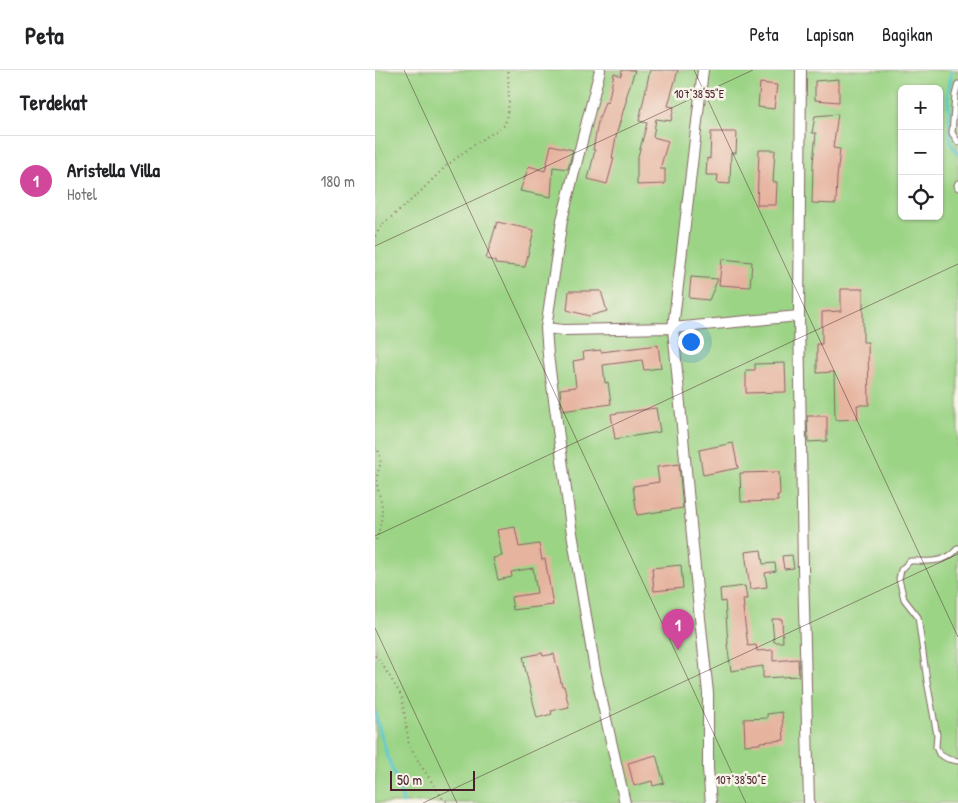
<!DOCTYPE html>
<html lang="id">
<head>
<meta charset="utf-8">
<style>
	:root { --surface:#fff; --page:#f2f2f2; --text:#202124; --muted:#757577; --line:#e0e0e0; --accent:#0b8043 }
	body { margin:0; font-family:"Patrick Hand",sans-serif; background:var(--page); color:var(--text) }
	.controls { position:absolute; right:15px; top:15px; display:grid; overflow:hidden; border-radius:8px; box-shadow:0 1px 4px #0004 }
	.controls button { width:45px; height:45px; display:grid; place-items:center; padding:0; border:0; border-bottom:1px solid var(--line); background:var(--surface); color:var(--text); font:25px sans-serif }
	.scale { position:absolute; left:15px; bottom:12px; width:85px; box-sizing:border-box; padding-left:5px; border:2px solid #4a1f2b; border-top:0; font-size:14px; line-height:18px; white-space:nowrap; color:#4a1f2b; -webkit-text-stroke:4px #f7f3e8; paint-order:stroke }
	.you { position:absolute; left:315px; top:271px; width:18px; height:18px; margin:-12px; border:4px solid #fff; border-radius:50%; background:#1a73e8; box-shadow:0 0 0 8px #1a73e833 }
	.badge { display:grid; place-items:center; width:32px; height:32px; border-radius:50%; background:var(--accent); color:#fff; font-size:16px; font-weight:700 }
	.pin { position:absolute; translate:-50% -41px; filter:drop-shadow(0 1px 2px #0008) }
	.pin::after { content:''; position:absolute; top:26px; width:18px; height:15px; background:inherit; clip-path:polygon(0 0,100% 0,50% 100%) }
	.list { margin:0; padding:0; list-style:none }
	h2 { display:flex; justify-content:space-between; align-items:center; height:65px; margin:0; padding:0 20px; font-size:21px }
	h2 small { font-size:16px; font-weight:400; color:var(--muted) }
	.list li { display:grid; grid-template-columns:32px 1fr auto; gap:15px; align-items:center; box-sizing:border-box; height:90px; padding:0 20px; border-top:1px solid var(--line) }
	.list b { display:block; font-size:19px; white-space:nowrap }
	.list p { margin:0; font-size:16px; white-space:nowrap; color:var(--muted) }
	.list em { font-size:16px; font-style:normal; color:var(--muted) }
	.icon { flex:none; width:28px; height:28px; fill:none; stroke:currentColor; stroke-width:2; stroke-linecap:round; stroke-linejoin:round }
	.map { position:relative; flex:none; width:583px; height:733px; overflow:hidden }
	header { display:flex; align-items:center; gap:30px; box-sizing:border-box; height:70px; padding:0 25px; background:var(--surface); border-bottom:1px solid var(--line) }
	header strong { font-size:24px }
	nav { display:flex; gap:28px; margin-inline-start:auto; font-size:18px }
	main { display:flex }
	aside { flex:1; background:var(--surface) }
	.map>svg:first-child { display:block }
	.green { fill:#9cd486; stroke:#737a58; fill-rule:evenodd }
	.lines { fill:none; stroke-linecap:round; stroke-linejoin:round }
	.stream { stroke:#5cc8d5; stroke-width:3 }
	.building { fill:#e6b39f }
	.lane-casing { stroke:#846563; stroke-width:7 }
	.street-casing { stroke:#846563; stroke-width:12 }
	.path { stroke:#846563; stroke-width:2; stroke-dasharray:1 4; stroke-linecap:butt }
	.lane { stroke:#fff; stroke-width:5 }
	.street { stroke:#fff; stroke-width:10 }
	.ticks { fill:none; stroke:#4a1f2b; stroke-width:1; stroke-opacity:0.45 }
	.ticks-label { font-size:12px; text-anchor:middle; fill:#4a1f2b; stroke:#f7f3e8; stroke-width:5; stroke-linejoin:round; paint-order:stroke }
</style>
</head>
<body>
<header>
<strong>Peta</strong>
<nav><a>Peta</a><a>Lapisan</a><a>Bagikan</a></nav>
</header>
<main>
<aside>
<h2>Terdekat<small></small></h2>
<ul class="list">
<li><span class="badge" style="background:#d1479c">1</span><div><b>Aristella Villa</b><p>Hotel</p></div><em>180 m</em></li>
</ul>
</aside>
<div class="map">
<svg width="583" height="733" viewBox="0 0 583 733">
	<rect width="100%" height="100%" fill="#f7f3e8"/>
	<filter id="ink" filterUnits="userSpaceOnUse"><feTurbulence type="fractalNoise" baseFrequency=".02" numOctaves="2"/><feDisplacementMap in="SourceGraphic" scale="10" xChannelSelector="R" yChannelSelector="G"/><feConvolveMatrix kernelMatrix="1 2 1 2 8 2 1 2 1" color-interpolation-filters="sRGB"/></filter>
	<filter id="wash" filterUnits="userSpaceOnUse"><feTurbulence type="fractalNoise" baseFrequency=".0096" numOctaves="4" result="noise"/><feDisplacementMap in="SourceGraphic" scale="20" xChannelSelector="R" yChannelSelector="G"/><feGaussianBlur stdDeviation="1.12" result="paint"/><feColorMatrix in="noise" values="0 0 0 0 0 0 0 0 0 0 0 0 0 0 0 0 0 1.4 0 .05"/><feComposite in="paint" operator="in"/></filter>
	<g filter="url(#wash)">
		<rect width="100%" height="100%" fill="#f1e6cc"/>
		<path class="green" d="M 0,0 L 583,0 L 583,733 L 0,733 ZM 527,19 L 564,19 L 564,146 L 527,146 Z"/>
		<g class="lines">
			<path class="stream" d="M 577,0 L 573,22 L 576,74 L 583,84
				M 0,643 L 13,688 L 25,719 L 28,733"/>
		</g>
		<g id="blocks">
			<path class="building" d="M 247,0 L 260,0 L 251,28 L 252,28 L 242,62 L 237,88 L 239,88 L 232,114 L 213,109 L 220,80 L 218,80 L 223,52 L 230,32 L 233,33 L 239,3 L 246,6 Z
				M 275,0 L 303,0 L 293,36 L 299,37 L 296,51 L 281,49 L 278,67 L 293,71 L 285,99 L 290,99 L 290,114 L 262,115 L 262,90 L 272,53 L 264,51 Z
				M 464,9 L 464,32 L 440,30 L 440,11 Z
				M 385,13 L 402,15 L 399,39 L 383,37 Z
				M 463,44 L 458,78 L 465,79 L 462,107 L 461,134 L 437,133 L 438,94 L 441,63 L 437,63 L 440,46 Z
				M 336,62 L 362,62 L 361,83 L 356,83 L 355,114 L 342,113 L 343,105 L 331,105 L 332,88 L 335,89 Z
				M 176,75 L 198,80 L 193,99 L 178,97 L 176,127 L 145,121 L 154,96 L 170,101 Z
				M 384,80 L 400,80 L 398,112 L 402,112 L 401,135 L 382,135 Z
				M 122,152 L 159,160 L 150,197 L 120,194 L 120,191 L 111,189 Z
				M 347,189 L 377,192 L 375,217 L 344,215 Z
				M 316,207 L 343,209 L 334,230 L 314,228 Z
				M 466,219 L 488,219 L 488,272 L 493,272 L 494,335 L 482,335 L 483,349 L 460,350 L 459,302 L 442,303 L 442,274 L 447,274 L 447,242 L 466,241 Z
				M 194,221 L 226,221 L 232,241 L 214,246 L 192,240 Z
				M 283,275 L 286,298 L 269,300 L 267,290 L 228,295 L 230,313 L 233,312 L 236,334 L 187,341 L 185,319 L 201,317 L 198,291 L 209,289 L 208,282 L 226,280 L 226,282 Z
				M 410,293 L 411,322 L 371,323 L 371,300 L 380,300 L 380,294 Z
				M 281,338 L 285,362 L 240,369 L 236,344 Z
				M 432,346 L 452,346 L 452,371 L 433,372 Z
				M 358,373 L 363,398 L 328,405 L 324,380 Z
				M 304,394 L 308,438 L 262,445 L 258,416 L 284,412 L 282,397 Z
				M 404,402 L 405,425 L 402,425 L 403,431 L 366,432 L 365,403 Z
				M 140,457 L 144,477 L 164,474 L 167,490 L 170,489 L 178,535 L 138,540 L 136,527 L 162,523 L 158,498 L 136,502 L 137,507 L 123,510 L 118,488 L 127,486 L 122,460 Z
				M 386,480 L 388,494 L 400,493 L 401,501 L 390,503 L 392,517 L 375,519 L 370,482 Z
				M 417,485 L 419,498 L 409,499 L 407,486 Z
				M 306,495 L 308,518 L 279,521 L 277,498 Z
				M 370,516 L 372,529 L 368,529 L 369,538 L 368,538 L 373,576 L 381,575 L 382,581 L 398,580 L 398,591 L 423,589 L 424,606 L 388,608 L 388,596 L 356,601 L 352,574 L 353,574 L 350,531 L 346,532 L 345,519 Z
				M 397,549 L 407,549 L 408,572 L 399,572 Z
				M 167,583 L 168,586 L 179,584 L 187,616 L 189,616 L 194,637 L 176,641 L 177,644 L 162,648 L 149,594 L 150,594 L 148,587 Z
				M 407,642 L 409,670 L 385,672 L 385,674 L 370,675 L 369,649 L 392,648 L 392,644 Z
				M 281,685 L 289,713 L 278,716 L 277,711 L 259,716 L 253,693 Z"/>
		</g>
	</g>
	<g filter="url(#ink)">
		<use href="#blocks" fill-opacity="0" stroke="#846563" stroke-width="1"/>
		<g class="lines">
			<defs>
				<path id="lane" d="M 583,14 L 580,25 L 577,63 L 583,72
					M 583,113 L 582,115 L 583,118
					M 583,478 C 570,494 554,491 535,491 L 526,500 L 524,509 L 529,529 L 543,547 L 552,611 L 562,665 L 561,677 L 564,684 L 573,689 L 583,691"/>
				<path id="street" d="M 225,0 L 187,150 L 171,258 L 173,285 L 196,457 L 220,600 L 250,733
					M 328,0 L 298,258 L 322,520 L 333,623 L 333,699 L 336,733
					M 424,246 L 428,499 L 434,733
					M 171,258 L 188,260 L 298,258 L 424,246 L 426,0"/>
			</defs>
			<use href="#lane" class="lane-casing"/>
			<use href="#street" class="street-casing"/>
			<path class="path" d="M 0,166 L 8,154 L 42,125 L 70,97 L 97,76 L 130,55 L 134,33 L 133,0
				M 0,378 L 2,378 C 9,394 4,393 2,408 C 1,419 7,429 7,439 C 7,451 4,462 0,473
				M 0,586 L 4,589 L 27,627 L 34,675 L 45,694 L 68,729 L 75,733"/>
			<use href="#lane" class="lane"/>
			<use href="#street" class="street"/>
		</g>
	</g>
	<path class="ticks" d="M 29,0 L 371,733M 319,0 L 583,567M 0,176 L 378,0M 0,466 L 583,194M 0,558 L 82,733M 48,733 L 583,484"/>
	<g class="ticks-label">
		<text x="324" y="28">107°38'55"E</text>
		<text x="366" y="714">107°38'50"E</text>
	</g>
</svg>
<div class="controls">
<button>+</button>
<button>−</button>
<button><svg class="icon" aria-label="locate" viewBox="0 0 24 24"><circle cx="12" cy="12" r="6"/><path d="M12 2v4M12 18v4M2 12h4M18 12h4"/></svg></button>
</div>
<div class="scale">50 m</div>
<div class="you"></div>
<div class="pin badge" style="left:303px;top:580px;background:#d1479c">1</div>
</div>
</main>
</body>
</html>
